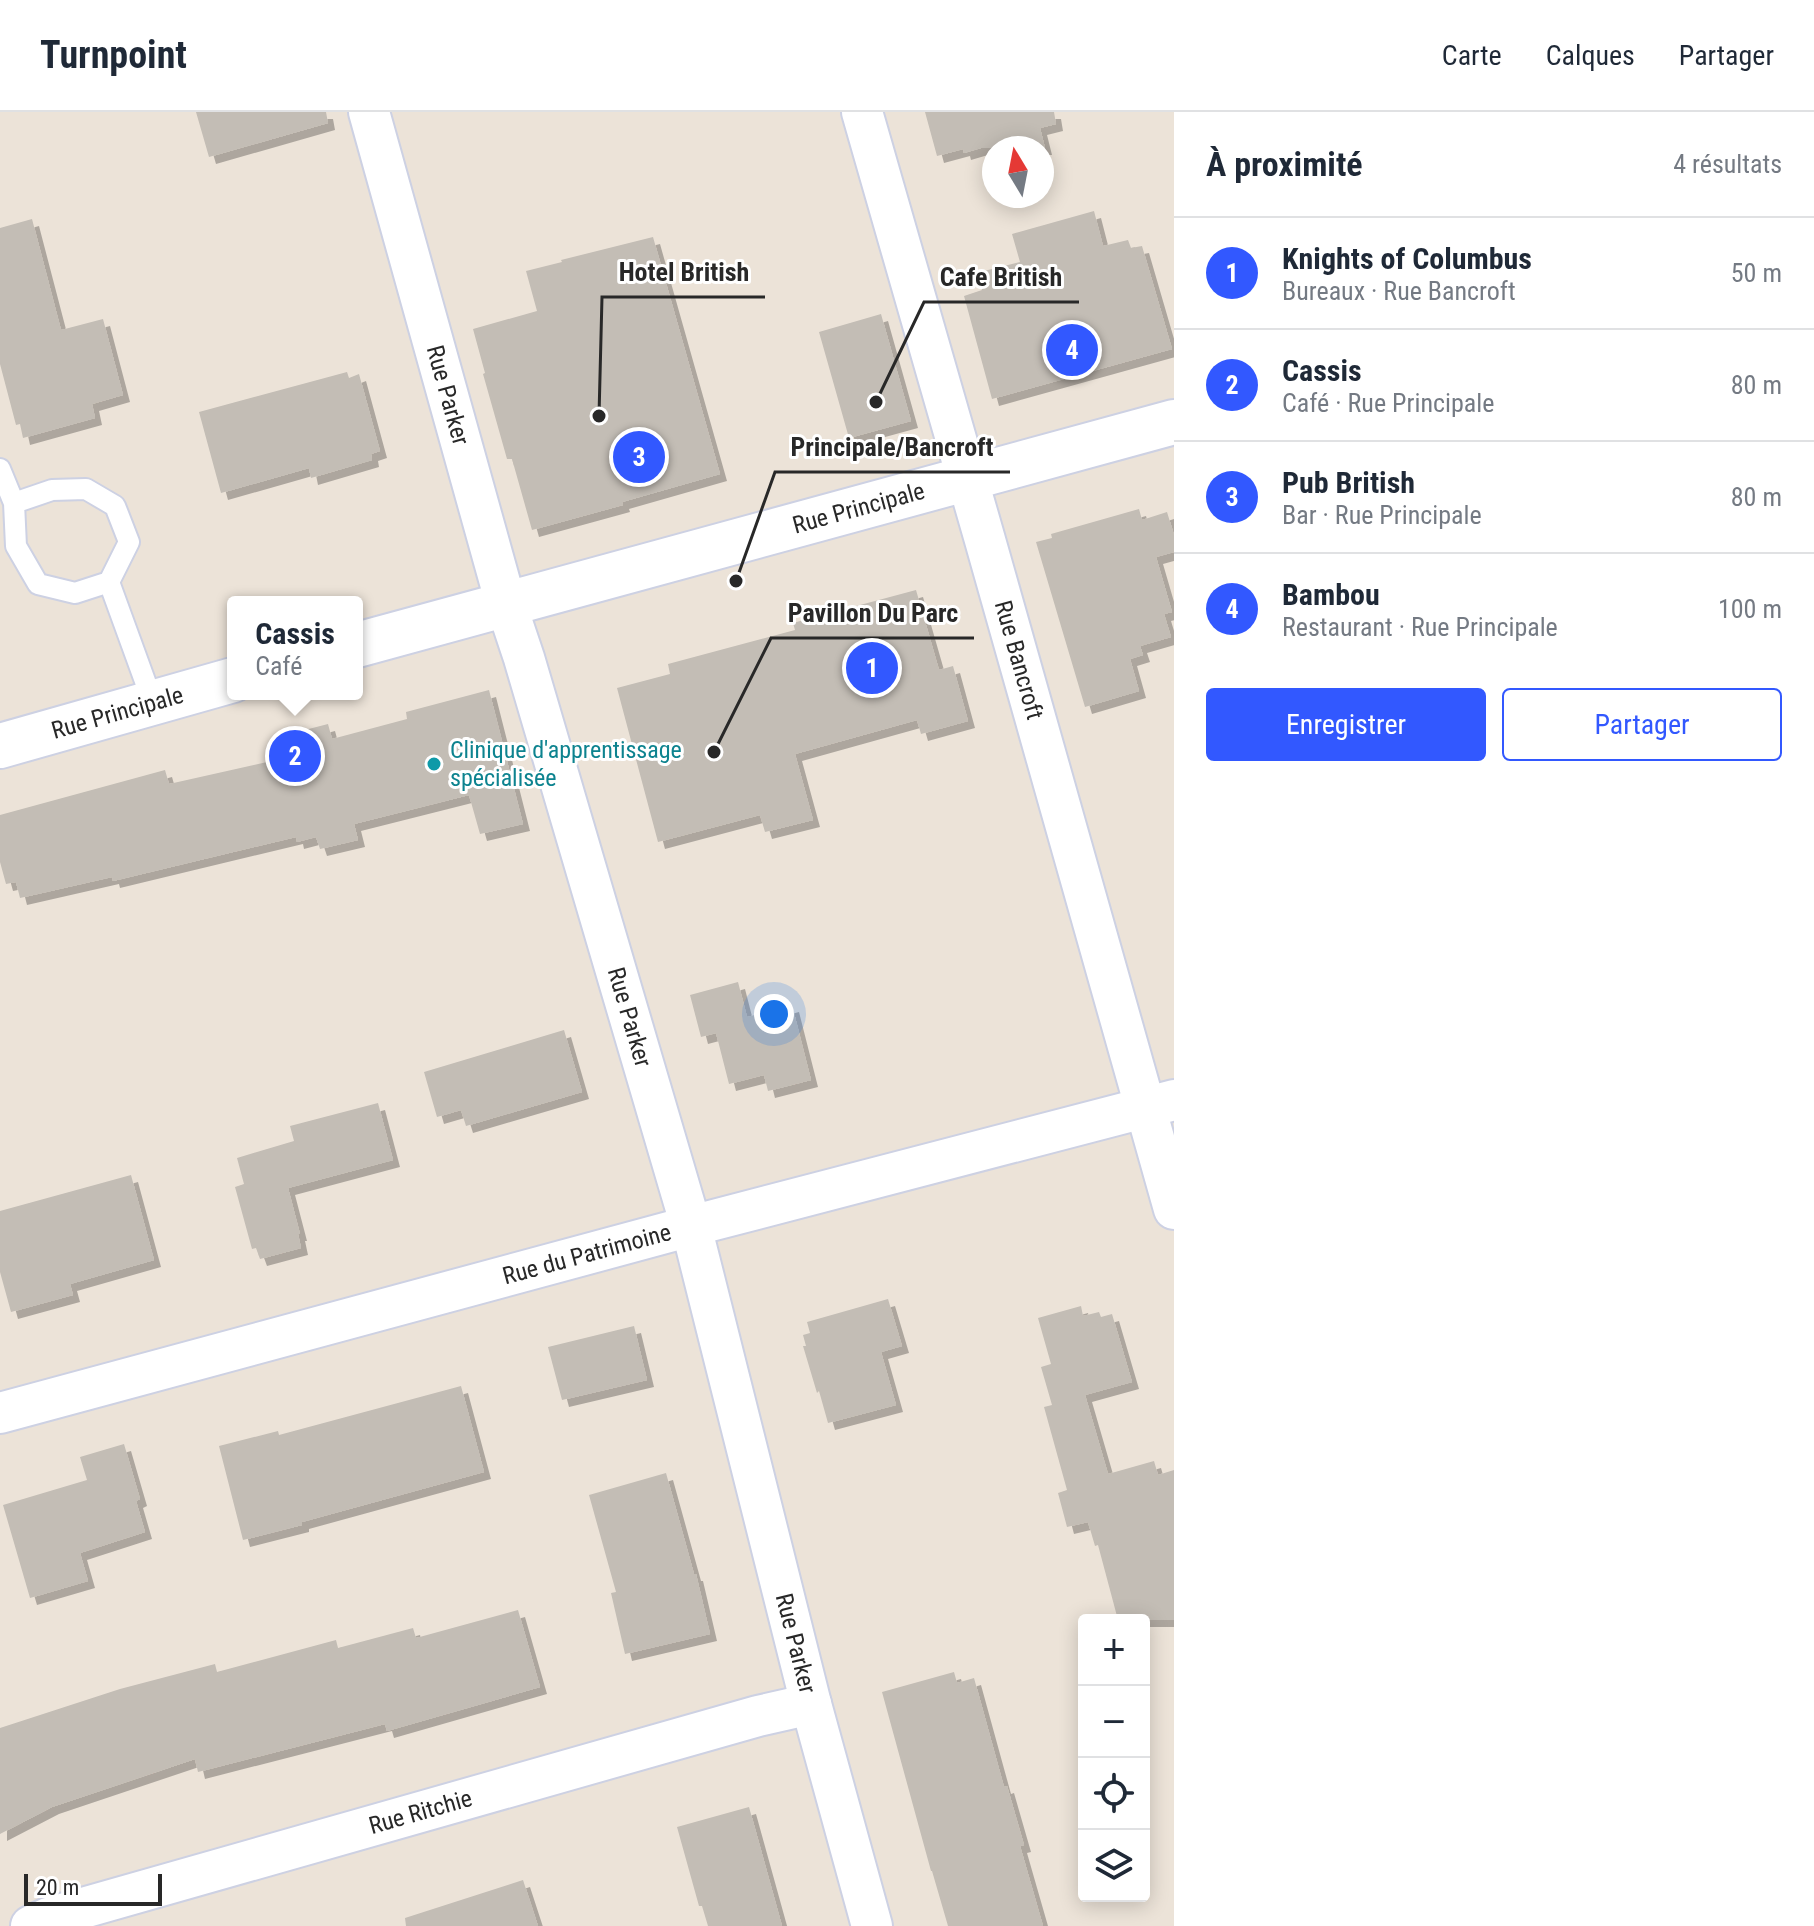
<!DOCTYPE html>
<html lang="fr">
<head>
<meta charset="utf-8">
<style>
	:root { --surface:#fff; --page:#f2f2f3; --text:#1f2937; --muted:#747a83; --line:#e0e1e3; --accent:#3258ff }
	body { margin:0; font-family:"Roboto Condensed",sans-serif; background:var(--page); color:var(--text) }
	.controls { position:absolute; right:24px; bottom:24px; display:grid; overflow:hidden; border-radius:8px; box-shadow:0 4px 20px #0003 }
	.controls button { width:72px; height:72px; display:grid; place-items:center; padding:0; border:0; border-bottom:2px solid var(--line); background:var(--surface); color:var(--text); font:40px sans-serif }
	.compass { position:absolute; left:982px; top:24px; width:72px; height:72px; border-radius:50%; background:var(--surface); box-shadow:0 4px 20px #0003; rotate:350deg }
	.scale { position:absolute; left:24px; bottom:20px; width:138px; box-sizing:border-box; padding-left:8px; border:4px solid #282828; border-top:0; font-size:22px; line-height:28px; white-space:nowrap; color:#282828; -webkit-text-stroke:6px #fff; paint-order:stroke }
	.you { position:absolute; left:774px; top:902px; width:28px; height:28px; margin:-20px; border:6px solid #fff; border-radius:50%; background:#1a73e8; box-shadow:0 0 0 12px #1a73e833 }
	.badge { display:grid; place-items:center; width:52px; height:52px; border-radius:50%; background:var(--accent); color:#fff; font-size:26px; font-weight:700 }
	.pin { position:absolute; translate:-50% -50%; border:4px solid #fff; box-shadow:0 2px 8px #0006 }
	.popup { position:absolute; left:227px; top:484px; width:136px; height:104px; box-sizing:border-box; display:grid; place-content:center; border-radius:8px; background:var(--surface); filter:drop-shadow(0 2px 6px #0005); font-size:26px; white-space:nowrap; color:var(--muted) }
	.popup b { font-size:30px; color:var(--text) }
	.popup::after { content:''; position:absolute; left:50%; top:100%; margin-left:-16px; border:16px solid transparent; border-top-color:var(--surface) }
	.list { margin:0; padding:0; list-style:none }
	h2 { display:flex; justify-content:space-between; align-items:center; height:104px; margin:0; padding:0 32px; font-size:34px }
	h2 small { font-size:26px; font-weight:400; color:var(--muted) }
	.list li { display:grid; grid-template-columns:52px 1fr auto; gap:24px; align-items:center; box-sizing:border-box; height:112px; padding:0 32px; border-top:2px solid var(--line) }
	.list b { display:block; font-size:30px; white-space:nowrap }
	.list p { margin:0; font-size:26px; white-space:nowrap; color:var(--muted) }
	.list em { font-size:26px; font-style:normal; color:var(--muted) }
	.actions { display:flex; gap:16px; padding:24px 32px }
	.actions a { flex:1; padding:18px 0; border:2px solid var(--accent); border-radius:8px; text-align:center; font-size:28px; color:var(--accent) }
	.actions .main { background:var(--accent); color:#fff }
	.icon { flex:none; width:44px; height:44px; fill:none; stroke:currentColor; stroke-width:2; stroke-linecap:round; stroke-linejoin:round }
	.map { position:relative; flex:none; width:1174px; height:1814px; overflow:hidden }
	header { display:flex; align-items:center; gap:48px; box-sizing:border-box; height:112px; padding:0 40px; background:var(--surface); border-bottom:2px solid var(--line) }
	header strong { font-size:38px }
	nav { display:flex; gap:44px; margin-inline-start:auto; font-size:28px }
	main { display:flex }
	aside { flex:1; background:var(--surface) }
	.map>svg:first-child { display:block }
	.building { fill:#c3bdb5; filter:url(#shadow) }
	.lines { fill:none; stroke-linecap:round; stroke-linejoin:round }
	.lane-casing { stroke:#cdd1e3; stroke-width:24 }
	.street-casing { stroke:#cdd1e3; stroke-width:44 }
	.secondary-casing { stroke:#cdd1e3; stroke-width:48 }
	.lane { stroke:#fff; stroke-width:20 }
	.street { stroke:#fff; stroke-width:40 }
	.secondary { stroke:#fff; stroke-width:44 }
	.culture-dot { fill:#0f9aa8; stroke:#fff; stroke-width:3 }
	.labels { text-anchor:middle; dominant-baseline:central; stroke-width:6; stroke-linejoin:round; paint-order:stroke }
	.street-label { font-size:24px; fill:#282828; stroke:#fff }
	.culture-label { font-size:24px; fill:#0d838f; stroke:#fff; text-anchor:start }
	.leader { fill:none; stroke:#282828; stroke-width:3 }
	.callout-dot { fill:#282828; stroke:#fff; stroke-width:3 }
	.callout-label { font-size:26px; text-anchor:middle; font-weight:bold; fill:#282828; stroke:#fff; stroke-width:6; stroke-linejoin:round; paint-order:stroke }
</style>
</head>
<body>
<header>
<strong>Turnpoint</strong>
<nav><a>Carte</a><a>Calques</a><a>Partager</a></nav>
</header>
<main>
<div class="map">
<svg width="1174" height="1814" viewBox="0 0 1174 1814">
	<defs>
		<filter id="shadow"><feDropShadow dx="7" dy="7" stdDeviation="0" flood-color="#0004"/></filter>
	</defs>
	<rect width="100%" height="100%" fill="#ece3d8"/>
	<path class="building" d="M 196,0 L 326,0 L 328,11 L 209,45 Z
		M 925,0 L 1054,0 L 1056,12 L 1040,16 L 1045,36 L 981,36 L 964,41 L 963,37 L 937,44 Z
		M 1094,99 L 1103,134 L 1128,128 L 1131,136 L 1142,134 L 1172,237 L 992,287 L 964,184 L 982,178 L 976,161 L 1020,150 L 1012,122 Z
		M 32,107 L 61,218 L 103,207 L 123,283 L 92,292 L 95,306 L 23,326 L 20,312 L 16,313 L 0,252 L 0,116 Z
		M 653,125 L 720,362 L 622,390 L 623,393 L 532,418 L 512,347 L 507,347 L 483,262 L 485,261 L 473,217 L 537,199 L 526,159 L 562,150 L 561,148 Z
		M 881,202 L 911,309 L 849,326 L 819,220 Z
		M 347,260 L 349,266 L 359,262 L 380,339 L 371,342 L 372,348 L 311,366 L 309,356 L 221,381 L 199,300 Z
		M 1139,397 L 1142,408 L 1167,400 L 1174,423 L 1174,440 L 1156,445 L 1172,500 L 1164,502 L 1171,525 L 1140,534 L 1143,543 L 1130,547 L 1139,579 L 1085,595 L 1036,430 L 1052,426 L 1051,422 Z
		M 916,478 L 939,558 L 953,554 L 968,609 L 921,622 L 917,608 L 795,642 L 813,708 L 765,720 L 760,703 L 658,730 L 617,576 L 670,562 L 668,552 L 795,518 L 793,511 Z
		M 489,578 L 523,712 L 480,722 L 469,683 L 354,712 L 358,728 L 320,737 L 316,725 L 297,730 L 296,725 L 113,769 L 112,765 L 20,786 L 16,770 L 6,772 L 0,750 L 0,703 L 165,658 L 169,672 L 276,648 L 270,627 L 328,612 L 332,627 L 407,607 L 406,600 Z
		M 738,870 L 747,905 L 792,893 L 811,968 L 768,979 L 764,963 L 729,972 L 716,921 L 701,925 L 690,883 Z
		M 564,918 L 582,980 L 466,1014 L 461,998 L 437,1005 L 424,960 Z
		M 378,991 L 393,1048 L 288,1076 L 300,1122 L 298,1122 L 301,1136 L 260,1147 L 256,1136 L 252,1137 L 235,1075 L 244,1072 L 237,1046 L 294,1029 L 290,1014 Z
		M 131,1063 L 154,1148 L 70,1172 L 73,1183 L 11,1200 L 0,1160 L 0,1099 Z
		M 888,1187 L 902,1234 L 881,1240 L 896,1293 L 828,1311 L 819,1279 L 817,1281 L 803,1234 L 806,1234 L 803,1223 L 810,1221 L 807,1210 Z
		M 1081,1194 L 1083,1204 L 1099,1200 L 1101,1205 L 1112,1202 L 1132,1270 L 1085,1283 L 1108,1362 L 1154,1349 L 1158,1363 L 1174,1358 L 1174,1508 L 1118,1508 L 1098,1433 L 1095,1434 L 1088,1410 L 1067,1415 L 1058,1381 L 1067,1378 L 1044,1295 L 1052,1293 L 1041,1255 L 1051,1252 L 1038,1206 Z
		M 634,1214 L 647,1268 L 562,1288 L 548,1235 Z
		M 461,1274 L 484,1360 L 302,1410 L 302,1413 L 243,1428 L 219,1334 L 278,1319 L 279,1323 Z
		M 124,1332 L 140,1387 L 136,1389 L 145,1420 L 80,1441 L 88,1469 L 30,1486 L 3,1393 L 87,1368 L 80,1345 Z
		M 666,1361 L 694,1462 L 696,1462 L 710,1522 L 625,1542 L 611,1481 L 616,1480 L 589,1383 Z
		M 518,1498 L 540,1575 L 387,1619 L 385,1612 L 198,1660 L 195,1647 L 52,1695 L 0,1722 L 0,1616 L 120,1577 L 215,1552 L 217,1560 L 336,1528 L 338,1536 L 413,1516 L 416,1526 Z
		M 954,1560 L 957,1571 L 974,1566 L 1004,1675 L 1007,1674 L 1024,1733 L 1020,1734 L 1043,1814 L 948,1814 L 932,1759 L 931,1759 L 882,1580 Z
		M 749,1695 L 782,1814 L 708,1814 L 702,1794 L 699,1794 L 677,1715 Z
		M 523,1768 L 538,1814 L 406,1814 L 405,1806 Z"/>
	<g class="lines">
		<defs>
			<path id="lane" d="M 0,357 L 14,391 L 16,434 L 38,472 L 75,481 L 109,470 L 153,591
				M 14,391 L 52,378 L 86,377 L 115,394 L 129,430 L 109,470"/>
			<g id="street">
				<path id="s1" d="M 369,0 L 506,492 L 524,546 L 691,1114 L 811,1592 L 872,1814"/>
				<path id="s2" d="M 862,0 L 985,428 L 1174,1097"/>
				<path id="s3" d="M 0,1301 L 691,1114 L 1174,988"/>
				<path id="s4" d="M 31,1814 L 48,1806 L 758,1604 L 811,1592"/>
			</g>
			<g id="secondary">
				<path id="s5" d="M 357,533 L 1174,310"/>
				<path id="s6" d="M 0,634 L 233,568"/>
			</g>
		</defs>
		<use href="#lane" class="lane-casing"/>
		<use href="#street" class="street-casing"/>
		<use href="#secondary" class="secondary-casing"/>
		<use href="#lane" class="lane"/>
		<use href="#street" class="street"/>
		<use href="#secondary" class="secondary"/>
	</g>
	<circle class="culture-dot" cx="434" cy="652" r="8"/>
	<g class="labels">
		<g class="street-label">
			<text stroke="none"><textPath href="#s1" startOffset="294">Rue Parker</textPath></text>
			<text stroke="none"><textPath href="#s5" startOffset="520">Rue Principale</textPath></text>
			<text stroke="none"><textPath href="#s2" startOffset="570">Rue Bancroft</textPath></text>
			<text stroke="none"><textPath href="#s6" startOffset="122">Rue Principale</textPath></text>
			<text stroke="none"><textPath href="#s1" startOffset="942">Rue Parker</textPath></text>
			<text stroke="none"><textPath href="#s3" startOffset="608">Rue du Patrimoine</textPath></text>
			<text stroke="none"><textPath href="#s1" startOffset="1590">Rue Parker</textPath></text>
			<text stroke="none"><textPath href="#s4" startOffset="406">Rue Ritchie</textPath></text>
		</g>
		<g class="culture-label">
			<text x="450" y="638">Clinique d'apprentissage<tspan x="450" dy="28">spécialisée</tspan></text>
		</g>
	</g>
	<path class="leader" d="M599 304L602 185H765M876 290L924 190H1079M736 469L775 360H1010M714 640L771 526H974"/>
	<g class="callout-dot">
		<circle cx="599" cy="304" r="8"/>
		<circle cx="876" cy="290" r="8"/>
		<circle cx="736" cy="469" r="8"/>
		<circle cx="714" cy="640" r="8"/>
	</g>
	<g class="callout-label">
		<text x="684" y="169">Hotel British</text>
		<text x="1001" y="174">Cafe British</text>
		<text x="892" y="344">Principale/Bancroft</text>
		<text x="873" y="510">Pavillon Du Parc</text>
	</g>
</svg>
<div class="controls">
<button>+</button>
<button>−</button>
<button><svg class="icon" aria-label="locate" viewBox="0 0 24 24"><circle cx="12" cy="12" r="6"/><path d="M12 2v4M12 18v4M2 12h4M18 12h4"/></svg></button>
<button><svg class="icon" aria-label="layers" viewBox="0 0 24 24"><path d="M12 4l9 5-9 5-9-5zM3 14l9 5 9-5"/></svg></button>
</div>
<svg class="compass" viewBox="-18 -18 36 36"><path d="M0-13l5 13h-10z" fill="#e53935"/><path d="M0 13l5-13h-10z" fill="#747a83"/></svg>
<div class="scale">20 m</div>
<div class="you"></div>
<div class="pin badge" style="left:872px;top:556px">1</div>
<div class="pin badge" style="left:295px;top:644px">2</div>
<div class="popup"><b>Cassis</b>Café</div>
<div class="pin badge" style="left:639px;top:345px">3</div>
<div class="pin badge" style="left:1072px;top:238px">4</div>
</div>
<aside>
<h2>À proximité<small>4 résultats</small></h2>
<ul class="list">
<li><span class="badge">1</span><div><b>Knights of Columbus</b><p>Bureaux · Rue Bancroft</p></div><em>50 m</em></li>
<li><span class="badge">2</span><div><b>Cassis</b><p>Café · Rue Principale</p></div><em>80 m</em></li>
<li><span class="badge">3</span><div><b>Pub British</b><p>Bar · Rue Principale</p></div><em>80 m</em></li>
<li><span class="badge">4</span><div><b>Bambou</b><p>Restaurant · Rue Principale</p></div><em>100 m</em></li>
</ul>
<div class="actions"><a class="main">Enregistrer</a><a>Partager</a></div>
</aside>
</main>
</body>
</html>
